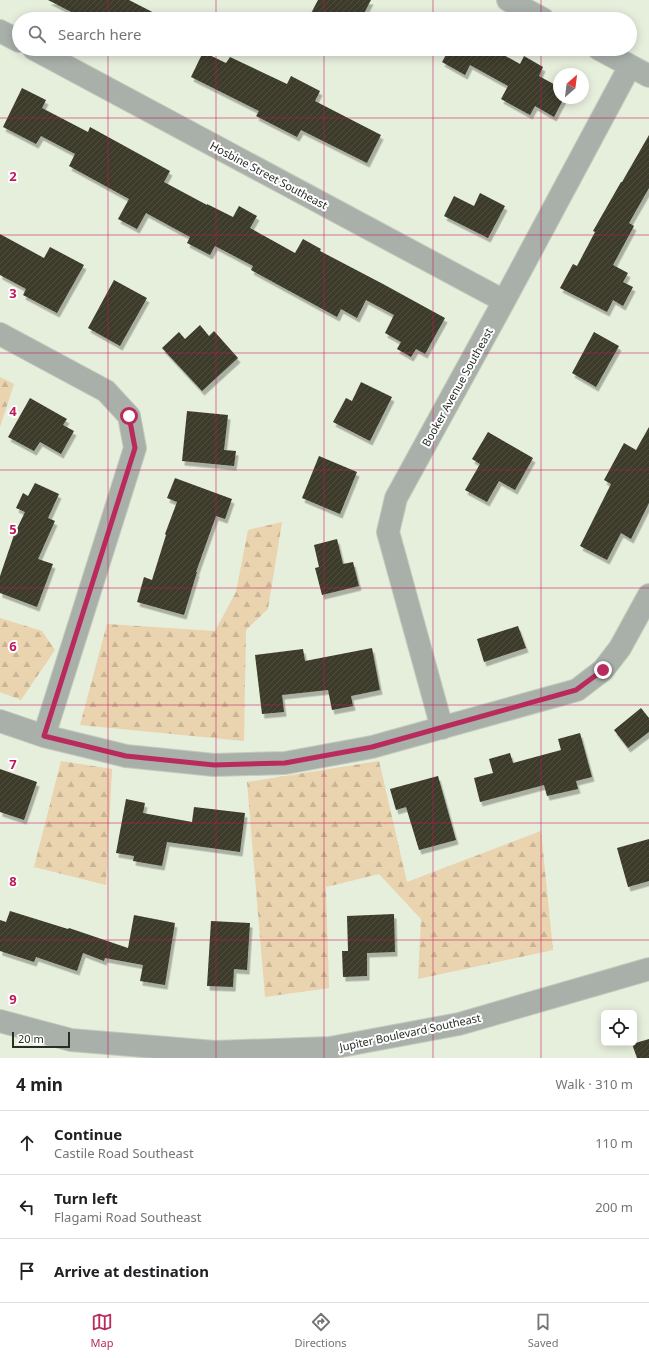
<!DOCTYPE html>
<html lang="en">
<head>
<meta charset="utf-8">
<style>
	:root { --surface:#fff; --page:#f2f2f2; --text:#202124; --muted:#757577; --line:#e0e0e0; --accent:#b92b5c }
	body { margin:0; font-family:"Noto Sans",sans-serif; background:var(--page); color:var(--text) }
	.controls { position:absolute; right:12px; bottom:12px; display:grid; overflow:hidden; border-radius:6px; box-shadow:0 2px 10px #0003 }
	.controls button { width:36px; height:36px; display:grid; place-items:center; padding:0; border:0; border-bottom:1px solid var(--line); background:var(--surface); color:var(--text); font:20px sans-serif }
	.compass { position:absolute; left:553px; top:68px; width:36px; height:36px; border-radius:50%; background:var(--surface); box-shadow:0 2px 10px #0003; rotate:28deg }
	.scale { position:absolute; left:12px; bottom:10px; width:58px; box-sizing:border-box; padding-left:4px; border:2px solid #292d26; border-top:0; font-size:11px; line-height:14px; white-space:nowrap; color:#292d26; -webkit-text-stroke:3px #fff; paint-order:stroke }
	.stop { position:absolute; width:12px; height:12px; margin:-9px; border:3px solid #b92b5c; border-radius:50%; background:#fff }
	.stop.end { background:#b92b5c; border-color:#fff; box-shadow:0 1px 4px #0008 }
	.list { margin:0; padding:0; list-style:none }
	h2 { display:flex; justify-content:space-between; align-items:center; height:52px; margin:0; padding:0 16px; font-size:17px }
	h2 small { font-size:13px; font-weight:400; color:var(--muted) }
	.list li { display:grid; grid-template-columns:26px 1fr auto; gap:12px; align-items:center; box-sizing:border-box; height:64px; padding:0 16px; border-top:1px solid var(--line) }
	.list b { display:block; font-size:15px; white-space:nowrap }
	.list p { margin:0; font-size:13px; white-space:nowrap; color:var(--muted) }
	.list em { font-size:13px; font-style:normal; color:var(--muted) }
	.icon { flex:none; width:22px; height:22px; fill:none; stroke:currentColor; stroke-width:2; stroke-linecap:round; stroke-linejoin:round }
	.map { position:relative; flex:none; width:649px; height:1058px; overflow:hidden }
	.search { position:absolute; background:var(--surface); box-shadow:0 2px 10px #0003; left:12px; right:12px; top:12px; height:44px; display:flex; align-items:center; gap:10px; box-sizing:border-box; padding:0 14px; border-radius:22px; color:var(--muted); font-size:15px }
	.sheet { height:244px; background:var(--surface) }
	nav { display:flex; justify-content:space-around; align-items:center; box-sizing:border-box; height:56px; border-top:1px solid var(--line); background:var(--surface); font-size:11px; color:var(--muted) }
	nav a { display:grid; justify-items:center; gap:2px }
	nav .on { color:var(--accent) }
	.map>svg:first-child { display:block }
	.forest { fill:url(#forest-firs) }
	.building { fill:url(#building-hatch); filter:url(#shadow) }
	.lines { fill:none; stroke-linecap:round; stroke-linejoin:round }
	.minor-casing { stroke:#c4cbbb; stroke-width:24 }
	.tertiary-casing { stroke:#c4cbbb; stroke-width:24 }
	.minor { stroke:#a9b0aa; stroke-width:22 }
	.tertiary { stroke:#a9b0aa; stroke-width:22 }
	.route { stroke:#b92b5c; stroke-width:5 }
	.grid { fill:none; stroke:#c2185b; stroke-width:1; stroke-opacity:0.55 }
	.labels { text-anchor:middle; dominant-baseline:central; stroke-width:4; stroke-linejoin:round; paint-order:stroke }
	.street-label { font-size:11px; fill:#292d26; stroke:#fff }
	.grid-label { font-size:13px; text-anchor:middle; font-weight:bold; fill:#c2185b; stroke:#fff; stroke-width:4; stroke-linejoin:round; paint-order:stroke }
</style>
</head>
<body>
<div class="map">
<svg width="649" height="1058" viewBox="0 0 649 1058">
	<defs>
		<pattern id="forest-firs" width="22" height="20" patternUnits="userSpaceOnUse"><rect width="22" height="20" fill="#ead3af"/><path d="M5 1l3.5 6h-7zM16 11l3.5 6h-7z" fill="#c9b596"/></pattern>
		<pattern id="building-hatch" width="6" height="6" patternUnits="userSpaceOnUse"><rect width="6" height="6" fill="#3c3a2a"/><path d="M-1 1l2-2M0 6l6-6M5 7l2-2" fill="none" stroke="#504e40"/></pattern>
		<filter id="shadow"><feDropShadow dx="2.5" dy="4.5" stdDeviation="0" flood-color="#0004"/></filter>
	</defs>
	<rect width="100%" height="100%" fill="#e6eedc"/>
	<path class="forest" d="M 0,377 L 14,384 L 0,427 Z
		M 282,522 L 268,609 L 246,630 L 244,741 L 80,725 L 107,624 L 215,631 L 236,592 L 248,530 Z
		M 0,618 L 42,631 L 55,650 L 21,700 L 0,692 Z
		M 61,761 L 112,769 L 106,885 L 34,867 Z
		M 379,761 L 407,882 L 541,831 L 553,950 L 418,979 L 421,919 L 379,874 L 326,887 L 329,988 L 265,997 L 247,782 Z"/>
	<path class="building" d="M 48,0 L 129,0 L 166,19 L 85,19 Z
		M 318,0 L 371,0 L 361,19 L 308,19 Z
		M 440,49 L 493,49 L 520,64 L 524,56 L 543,67 L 539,76 L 559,87 L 559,98 L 564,98 L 554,117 L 535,106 L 530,115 L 501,99 L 508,86 L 470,65 L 465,75 L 442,62 L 447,53 Z
		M 203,52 L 226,63 L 230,57 L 287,84 L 291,76 L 320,91 L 315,101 L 381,135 L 367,163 L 301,130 L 297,137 L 256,116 L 259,111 L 191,77 Z
		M 22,88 L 46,100 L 42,108 L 88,132 L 90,127 L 170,171 L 164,182 L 207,205 L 207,204 L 233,217 L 239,206 L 257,216 L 250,228 L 295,253 L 303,239 L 321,249 L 320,251 L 383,284 L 445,318 L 425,354 L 416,349 L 411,357 L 397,349 L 401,342 L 385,333 L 394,315 L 366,300 L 357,318 L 341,309 L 337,317 L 251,270 L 253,266 L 215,246 L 210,255 L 187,243 L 190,237 L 146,213 L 137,229 L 118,219 L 129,199 L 69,166 L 75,154 L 41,136 L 36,144 L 3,127 Z
		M 649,135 L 649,188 L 629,223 L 634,226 L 613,265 L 628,273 L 623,282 L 633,287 L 623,306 L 613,300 L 607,312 L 560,288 L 573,264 L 577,266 L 595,232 L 593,231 L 621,182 L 622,182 Z
		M 480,193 L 505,206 L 488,238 L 444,216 L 454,196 L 474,206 Z
		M 0,234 L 44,258 L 50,247 L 84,265 L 57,313 L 23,295 L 26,289 L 0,275 Z
		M 114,280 L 147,298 L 120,346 L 88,328 Z
		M 200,325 L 209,336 L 214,331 L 238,358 L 202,391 L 162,348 L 179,332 L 185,339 Z
		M 594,332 L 619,346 L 596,387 L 572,373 Z
		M 361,382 L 392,397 L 370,441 L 333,422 L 346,398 L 352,401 Z
		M 30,398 L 67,419 L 63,425 L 74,431 L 61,454 L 40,442 L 34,451 L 8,437 Z
		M 187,411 L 228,415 L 224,450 L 236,451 L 234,466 L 182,461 Z
		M 649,427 L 649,503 L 631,539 L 621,533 L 607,560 L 580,546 L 611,484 L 604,480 L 624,443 L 636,450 Z
		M 488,432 L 533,458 L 515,490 L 499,481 L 487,502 L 465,490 L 480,464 L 472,459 Z
		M 319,456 L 357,472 L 340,514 L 302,498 Z
		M 175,478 L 232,499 L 225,519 L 216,516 L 196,572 L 197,572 L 184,615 L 137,602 L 144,577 L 152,580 L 166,535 L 165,534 L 177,502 L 167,498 Z
		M 35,483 L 59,494 L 48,518 L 55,521 L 38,559 L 53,564 L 37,607 L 0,593 L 0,576 L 14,535 L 25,512 L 16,508 L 23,493 L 28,496 Z
		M 337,539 L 343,564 L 353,562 L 359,586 L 322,595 L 315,568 L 319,567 L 314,545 Z
		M 518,626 L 526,648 L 484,662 L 477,639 Z
		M 372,648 L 380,690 L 351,696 L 353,706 L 332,710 L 328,690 L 282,695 L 284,712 L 262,714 L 255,655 L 303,649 L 305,661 Z
		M 641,708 L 649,718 L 649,732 L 628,748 L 614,730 Z
		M 580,733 L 592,777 L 576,781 L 578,789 L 547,796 L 544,785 L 480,802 L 474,778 L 493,773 L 489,759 L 510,753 L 513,763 L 561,750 L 558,739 Z
		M 0,769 L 37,782 L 24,820 L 0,812 Z
		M 438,776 L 456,840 L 419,850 L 406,807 L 396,810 L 390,789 Z
		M 126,799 L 145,803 L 143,813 L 192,822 L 194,807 L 245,813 L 240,852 L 167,842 L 162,866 L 133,861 L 134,856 L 116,853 Z
		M 649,839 L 649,881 L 628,887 L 617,848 Z
		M 10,911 L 68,929 L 69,928 L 128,948 L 134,915 L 175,923 L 165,985 L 140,981 L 143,965 L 105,958 L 104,961 L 83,953 L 77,971 L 36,957 L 34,962 L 0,951 L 0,920 L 6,922 Z
		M 394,914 L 395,952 L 367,953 L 367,976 L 343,977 L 342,951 L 348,951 L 347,916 Z
		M 211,921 L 250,923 L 247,970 L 234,969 L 233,987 L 207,986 Z
		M 649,1039 L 649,1058 L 637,1058 L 632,1044 Z"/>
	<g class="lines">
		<defs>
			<path id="minor" d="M 508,0 L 543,19
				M 0,31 L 19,41
				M 34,49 L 504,301
				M 599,49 L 649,76
				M 0,334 L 106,391 L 129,416 L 135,448 L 44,736
				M 0,721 L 44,736 L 126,756 L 214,765 L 285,763 L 372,747 L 577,690 L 603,670 L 620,648 L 649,595
				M 442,728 L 388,532 L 396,498 L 504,301 L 630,66"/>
			<path id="tertiary" d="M 0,1021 L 71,1040 L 215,1052 L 330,1048 L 459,1024 L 649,969"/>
		</defs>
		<use href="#minor" class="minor-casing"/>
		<use href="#tertiary" class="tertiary-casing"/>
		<use href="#minor" class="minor"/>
		<use href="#tertiary" class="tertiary"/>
	</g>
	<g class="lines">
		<path class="route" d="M 129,416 L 135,448 L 44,736 L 126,756 L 214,765 L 285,763 L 372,747 L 576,690 L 603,670"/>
	</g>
	<path class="grid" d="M 108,0 L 108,19M 216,0 L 216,19M 324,0 L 324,19M 433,0 L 433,19M 541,0 L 541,19M 108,49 L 108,1058M 216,49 L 216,1058M 324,49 L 324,1058M 433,49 L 433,1058M 541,49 L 541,1058M 0,118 L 649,118M 0,235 L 649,235M 0,353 L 649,353M 0,470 L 649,470M 0,588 L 649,588M 0,705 L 649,705M 0,823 L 649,823M 0,940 L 649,940"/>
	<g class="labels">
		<g class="street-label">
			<text transform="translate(269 175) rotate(28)">Hosbine Street Southeast</text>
			<text transform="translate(457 387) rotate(-61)">Booker Avenue Southeast</text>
			<text transform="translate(410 1032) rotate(-12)">Jupiter Boulevard Southeast</text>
		</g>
	</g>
	<g class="grid-label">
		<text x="13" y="181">2</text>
		<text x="13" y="298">3</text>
		<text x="13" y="416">4</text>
		<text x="13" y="534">5</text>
		<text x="13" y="651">6</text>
		<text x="13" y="769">7</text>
		<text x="13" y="886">8</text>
		<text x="13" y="1004">9</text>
	</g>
</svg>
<div class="controls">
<button><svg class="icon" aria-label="locate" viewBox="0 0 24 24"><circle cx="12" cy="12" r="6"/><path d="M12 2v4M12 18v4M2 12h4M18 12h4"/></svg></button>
</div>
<svg class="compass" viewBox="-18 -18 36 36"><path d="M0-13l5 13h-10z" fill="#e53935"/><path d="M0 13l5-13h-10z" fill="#757577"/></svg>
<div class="scale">20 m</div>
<div class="stop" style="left:129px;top:416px"></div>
<div class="stop end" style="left:603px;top:670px"></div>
<div class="search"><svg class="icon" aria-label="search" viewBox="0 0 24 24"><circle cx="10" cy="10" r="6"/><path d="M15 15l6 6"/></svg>Search here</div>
</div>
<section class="sheet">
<h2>4 min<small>Walk · 310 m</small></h2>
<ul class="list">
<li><svg class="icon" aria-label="ahead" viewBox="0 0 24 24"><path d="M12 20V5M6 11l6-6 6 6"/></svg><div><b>Continue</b><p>Castile Road Southeast</p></div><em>110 m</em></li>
<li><svg class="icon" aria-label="left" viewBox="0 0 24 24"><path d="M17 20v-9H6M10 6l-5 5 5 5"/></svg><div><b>Turn left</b><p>Flagami Road Southeast</p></div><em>200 m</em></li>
<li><svg class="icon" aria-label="arrive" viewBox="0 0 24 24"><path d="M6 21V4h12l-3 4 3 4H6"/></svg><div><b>Arrive at destination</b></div></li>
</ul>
</section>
<nav>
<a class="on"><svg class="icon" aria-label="map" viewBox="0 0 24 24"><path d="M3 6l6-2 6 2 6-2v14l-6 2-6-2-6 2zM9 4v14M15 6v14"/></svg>Map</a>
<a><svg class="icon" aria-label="directions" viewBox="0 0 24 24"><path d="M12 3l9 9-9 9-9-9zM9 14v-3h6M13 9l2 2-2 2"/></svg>Directions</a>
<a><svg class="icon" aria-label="saved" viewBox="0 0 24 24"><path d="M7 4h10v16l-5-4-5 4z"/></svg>Saved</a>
</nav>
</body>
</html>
